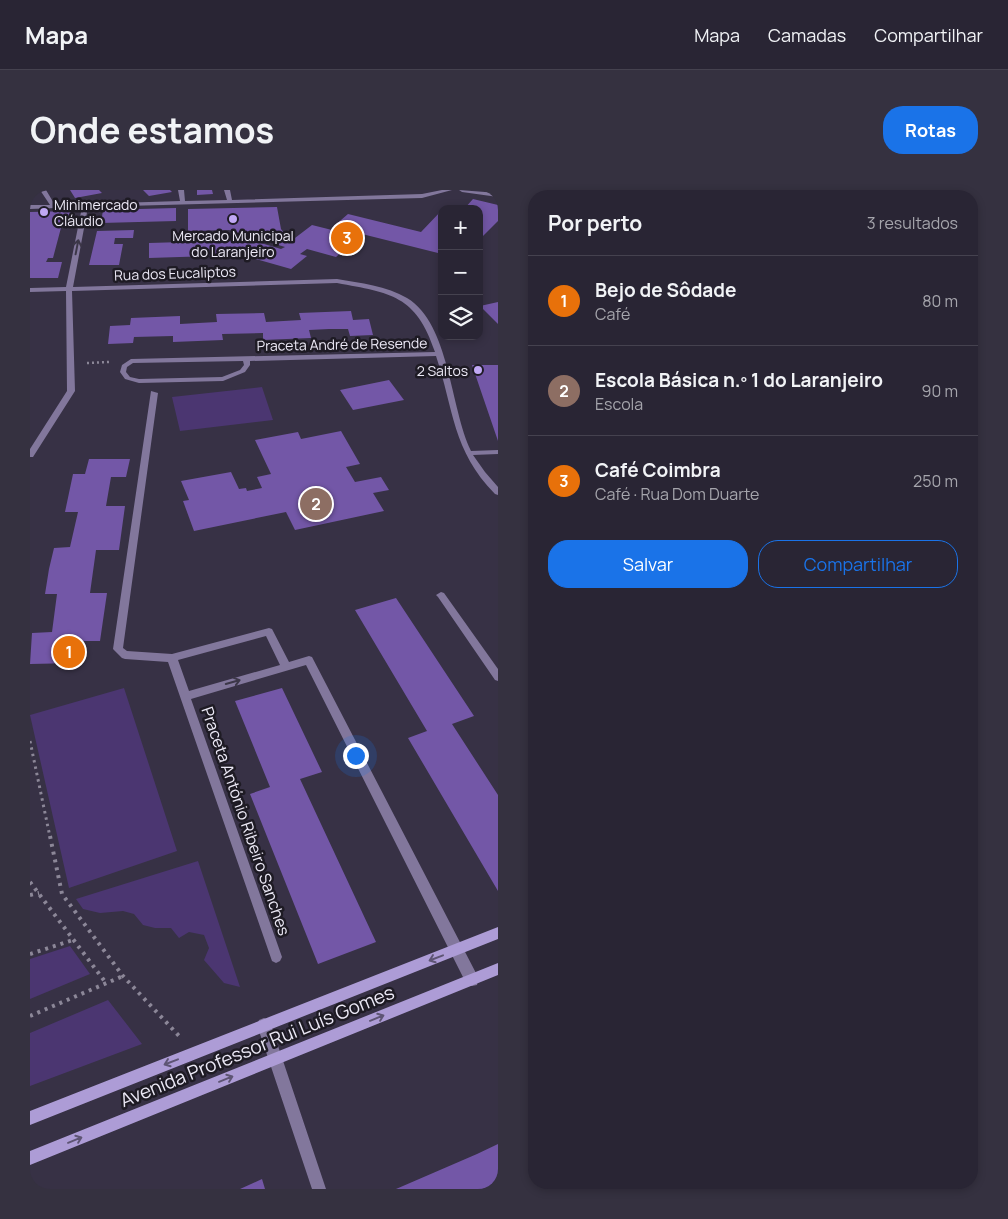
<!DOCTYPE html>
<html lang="pt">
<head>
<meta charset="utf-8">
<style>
	:root { --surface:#292534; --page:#353140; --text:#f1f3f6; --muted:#a5a5ac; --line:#45424f; --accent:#1a73e8 }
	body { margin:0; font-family:Manrope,sans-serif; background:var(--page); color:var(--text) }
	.controls { position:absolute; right:15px; top:15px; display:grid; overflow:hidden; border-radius:10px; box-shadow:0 2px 8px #0003 }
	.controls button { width:45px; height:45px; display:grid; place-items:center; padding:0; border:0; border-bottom:1px solid var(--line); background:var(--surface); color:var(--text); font:25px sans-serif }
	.you { position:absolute; left:325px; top:565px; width:18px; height:18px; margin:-12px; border:4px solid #fff; border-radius:50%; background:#1a73e8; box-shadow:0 0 0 8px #1a73e833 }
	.badge { display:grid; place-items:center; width:32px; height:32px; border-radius:50%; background:var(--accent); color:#fff; font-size:16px; font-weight:700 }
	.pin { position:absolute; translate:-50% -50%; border:2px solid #fff; box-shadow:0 1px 5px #0006 }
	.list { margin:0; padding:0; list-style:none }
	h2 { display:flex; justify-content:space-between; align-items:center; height:65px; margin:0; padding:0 20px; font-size:21px }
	h2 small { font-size:16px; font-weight:400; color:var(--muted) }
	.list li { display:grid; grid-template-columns:32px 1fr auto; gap:15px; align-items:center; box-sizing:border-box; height:90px; padding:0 20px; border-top:1px solid var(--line) }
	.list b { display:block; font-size:19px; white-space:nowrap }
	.list p { margin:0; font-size:16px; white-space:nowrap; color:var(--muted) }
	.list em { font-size:16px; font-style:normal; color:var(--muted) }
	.actions { display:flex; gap:10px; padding:15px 20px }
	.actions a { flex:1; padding:11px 0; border:1px solid var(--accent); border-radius:20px; text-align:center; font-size:18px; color:var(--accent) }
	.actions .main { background:var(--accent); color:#fff }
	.icon { flex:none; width:28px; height:28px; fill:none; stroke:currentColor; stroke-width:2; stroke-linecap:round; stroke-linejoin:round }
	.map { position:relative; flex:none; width:468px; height:999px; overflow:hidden; border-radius:20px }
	header { display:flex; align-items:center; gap:30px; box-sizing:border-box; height:70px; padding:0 25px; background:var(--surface); border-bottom:1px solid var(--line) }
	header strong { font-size:24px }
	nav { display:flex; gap:28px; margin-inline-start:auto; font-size:18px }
	.intro { display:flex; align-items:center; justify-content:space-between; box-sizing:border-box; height:120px; padding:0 30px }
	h1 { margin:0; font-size:35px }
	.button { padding:12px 22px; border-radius:20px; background:var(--accent); color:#fff; font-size:18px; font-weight:700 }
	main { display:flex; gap:30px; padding:0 30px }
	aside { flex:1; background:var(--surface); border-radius:20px; box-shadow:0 2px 8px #0003 }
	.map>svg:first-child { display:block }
	.green { fill:#4b3671 }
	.building { fill:#7357a7 }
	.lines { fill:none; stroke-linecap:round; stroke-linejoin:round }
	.path-far2 { stroke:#8c8798; stroke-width:2.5; stroke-dasharray:2 3; stroke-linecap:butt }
	.path-far1 { stroke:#8c8798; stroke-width:3; stroke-dasharray:2.5 4; stroke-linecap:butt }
	.path { stroke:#8c8798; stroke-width:4; stroke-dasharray:3 5; stroke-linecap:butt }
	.minor { fill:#82779c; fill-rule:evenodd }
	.secondary { fill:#ad9cd6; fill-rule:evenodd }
	.oneway { stroke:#3c3748 }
	.oneway2 { stroke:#5e5574 }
	.poi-dot { fill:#c0a8f4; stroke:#1e1b24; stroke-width:2 }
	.labels { text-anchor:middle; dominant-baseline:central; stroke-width:5; stroke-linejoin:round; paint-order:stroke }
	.far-poi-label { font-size:14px; fill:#ece9f6; stroke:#1e1b24; text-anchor:start }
	.far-street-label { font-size:14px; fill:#ece9f6; stroke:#1e1b24 }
	.street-label { font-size:16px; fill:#ece9f6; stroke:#1e1b24 }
	.near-street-label { font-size:19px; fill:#ece9f6; stroke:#1e1b24 }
</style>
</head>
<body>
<header>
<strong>Mapa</strong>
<nav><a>Mapa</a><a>Camadas</a><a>Compartilhar</a></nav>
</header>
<div class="intro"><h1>Onde estamos</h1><a class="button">Rotas</a></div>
<main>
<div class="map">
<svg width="468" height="999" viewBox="0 0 468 999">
	<rect width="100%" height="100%" fill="#373145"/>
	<path class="green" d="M 232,197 L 243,230 L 150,241 L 142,207 Z
		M 94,498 L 147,661 L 39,698 L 0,525 Z
		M 168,671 L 210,797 L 194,793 L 174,770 L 179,758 L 174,745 L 159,742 L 149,748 L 141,738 L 125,738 L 113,735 L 104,724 L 93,721 L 70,723 L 53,719 L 46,709 Z
		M 40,756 L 60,784 L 0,809 L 0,769 Z
		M 78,810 L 112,854 L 0,896 L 0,843 Z"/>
	<path class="building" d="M 40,0 L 69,0 L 72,3 L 45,8 Z
		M 113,0 L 140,0 L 142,2 L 119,6 Z
		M 167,0 L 182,0 L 183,4 L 167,5 Z
		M 443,9 L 468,15 L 468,31 L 449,50 L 449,19 L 434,19 Z
		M 247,17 L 251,39 L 254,43 L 265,48 L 282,35 L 306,41 L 310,38 L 304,36 L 318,24 L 391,42 L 412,20 L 412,59 L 408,63 L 332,44 L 306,67 L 277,59 L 270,64 L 277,66 L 261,79 L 212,65 L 119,68 L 119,53 L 221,50 L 251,59 L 255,57 L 199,40 L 158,41 L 158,19 Z
		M 146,18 L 146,31 L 71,33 L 73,20 Z
		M 43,21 L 41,34 L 32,34 L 23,68 L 18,68 L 16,72 L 32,72 L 28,88 L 0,88 L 0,22 Z
		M 104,40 L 103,48 L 85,48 L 84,54 L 93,54 L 89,75 L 59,75 L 67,41 Z
		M 468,112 L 468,134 L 450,116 Z
		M 321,121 L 323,130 L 339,129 L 343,145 L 320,146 L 318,139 L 299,139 L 279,140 L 281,148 L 233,150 L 233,143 L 192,144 L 193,150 L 143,152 L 143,146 L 104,147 L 103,153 L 78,154 L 80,136 L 100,135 L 101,128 L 150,126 L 150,134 L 187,132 L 186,124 L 234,123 L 236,132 L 271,130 L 269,123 Z
		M 442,175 L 468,175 L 468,251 Z
		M 359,190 L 374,210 L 323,220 L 310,200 Z
		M 311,241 L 330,274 L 316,277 L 325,292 L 351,287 L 359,300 L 343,303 L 354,321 L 265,340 L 256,322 L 164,341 L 153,311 L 159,310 L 151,291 L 201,282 L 209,299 L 216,298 L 217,301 L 232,298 L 227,287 L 241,284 L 225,250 L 268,242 L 271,249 Z
		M 59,269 L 100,269 L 96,287 L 81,287 L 76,316 L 95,316 L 89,360 L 66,360 L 60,403 L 77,403 L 70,451 L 49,451 L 46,473 L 0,474 L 2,443 L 22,442 L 27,404 L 15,404 L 19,379 L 24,358 L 40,357 L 48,322 L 35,322 L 43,284 L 55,284 Z
		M 366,408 L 444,526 L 422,534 L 468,605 L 468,701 L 378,548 L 397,541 L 325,420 Z
		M 252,498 L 292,582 L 270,589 L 346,752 L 288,774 L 220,604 L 240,597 L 205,511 Z
		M 468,954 L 468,999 L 366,999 L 447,964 Z
		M 232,989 L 235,999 L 210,999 Z"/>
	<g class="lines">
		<path class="path-far2" d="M 57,173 L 79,172"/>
		<path class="path-far1" d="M 0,551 L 20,647"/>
		<path class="path" d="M 20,646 L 32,704 L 93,786 L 150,847
			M 0,692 L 76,793
			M 0,705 L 9,703
			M 0,764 L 43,750
			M 0,826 L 93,786"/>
		<path class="minor" d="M 10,0 L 16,0 L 25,15 L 150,11 L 148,0 L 154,0 L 155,11 L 197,10 L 194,0 L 200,0 L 202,10 L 392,4 L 412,0 L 422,0 L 392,8 L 58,17 L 43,97 L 307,89 C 330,93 357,96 377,108 C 420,134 420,218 441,261 L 468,260 L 468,264 L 443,265 L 455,282 L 468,297 L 468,305 L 465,304 C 422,260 424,220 406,166 L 220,171 L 220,175 L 215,182 L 193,191 L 109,193 L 95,189 L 90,182 L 92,175 L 101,169 L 405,162 C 386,105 361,103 307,93 L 42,101 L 45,201 L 3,267 L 0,267 L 0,259 L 37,201 L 36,101 L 0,102 L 0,98 L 36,97 L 52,17 L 0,19 L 0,15 L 20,15 ZM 213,171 L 214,175 L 210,180 L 192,187 L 109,189 L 100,187 L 96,182 L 97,177 L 103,173 Z
			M 429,0 L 468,3 L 468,7 L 432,2 Z
			M 121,201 L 128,203 L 93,458 L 97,461 L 142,464 L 239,438 L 242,439 L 259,472 L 279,466 L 282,467 L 447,785 L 448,790 L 447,795 L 442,796 L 437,795 L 276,475 L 161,509 L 252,767 L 250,771 L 246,773 L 242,771 L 138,472 L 95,469 L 92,468 L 83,459 ZM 236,446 L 250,475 L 159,501 L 148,470 Z
			M 411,402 L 414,403 L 468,479 L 468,491 L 465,490 L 408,407 L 406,405 Z
			M 234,828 L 239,830 L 241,835 L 296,999 L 282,999 L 227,835 L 229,830 Z"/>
		<path class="secondary" d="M 468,737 L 468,749 L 0,935 L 0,921 Z
			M 468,773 L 468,785 L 0,975 L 0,961 Z"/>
	</g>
	<defs><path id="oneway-shaft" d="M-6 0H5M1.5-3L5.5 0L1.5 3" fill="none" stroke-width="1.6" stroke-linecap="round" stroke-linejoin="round" transform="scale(1.25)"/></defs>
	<g class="oneway">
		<use href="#oneway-shaft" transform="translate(47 57) rotate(-79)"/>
		<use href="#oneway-shaft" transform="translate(203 492) rotate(-16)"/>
	</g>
	<g class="oneway2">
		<use href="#oneway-shaft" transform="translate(406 768) rotate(159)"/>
		<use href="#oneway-shaft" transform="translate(347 828) rotate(-22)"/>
		<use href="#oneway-shaft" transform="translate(141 872) rotate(159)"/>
		<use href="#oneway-shaft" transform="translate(196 889) rotate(-22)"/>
		<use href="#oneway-shaft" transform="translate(45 950) rotate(-22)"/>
	</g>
	<g class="poi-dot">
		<circle cx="14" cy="22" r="5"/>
		<circle cx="203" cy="29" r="5"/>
		<circle cx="448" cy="180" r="5"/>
	</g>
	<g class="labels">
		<g class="far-poi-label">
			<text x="24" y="14">Minimercado<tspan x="24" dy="16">Cláudio</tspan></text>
			<text x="203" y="45" text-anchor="middle">Mercado Municipal<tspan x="203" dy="16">do Laranjeiro</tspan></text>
			<text x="438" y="180" text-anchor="end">2 Saltos</text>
		</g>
		<g class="far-street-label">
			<text transform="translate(145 83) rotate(-2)">Rua dos Eucaliptos</text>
			<text transform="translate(312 154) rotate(-1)">Praceta André de Resende</text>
		</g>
		<g class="street-label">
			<text transform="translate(216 631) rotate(71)">Praceta António Ribeiro Sanches</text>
		</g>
		<g class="near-street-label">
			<text transform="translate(227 856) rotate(-22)">Avenida Professor Rui Luís Gomes</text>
		</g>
	</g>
</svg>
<div class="controls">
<button>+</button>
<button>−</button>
<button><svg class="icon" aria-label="layers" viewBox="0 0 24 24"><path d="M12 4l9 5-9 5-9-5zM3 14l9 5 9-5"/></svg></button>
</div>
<div class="you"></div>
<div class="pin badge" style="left:39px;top:462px;background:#e8710a">1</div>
<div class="pin badge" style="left:286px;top:314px;background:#8d6e63">2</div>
<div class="pin badge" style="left:317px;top:48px;background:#e8710a">3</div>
</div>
<aside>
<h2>Por perto<small>3 resultados</small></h2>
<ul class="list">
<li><span class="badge" style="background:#e8710a">1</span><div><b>Bejo de Sôdade</b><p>Café</p></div><em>80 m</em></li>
<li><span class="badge" style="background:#8d6e63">2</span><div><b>Escola Básica n.º 1 do Laranjeiro</b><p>Escola</p></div><em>90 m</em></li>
<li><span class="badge" style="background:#e8710a">3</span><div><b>Café Coimbra</b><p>Café · Rua Dom Duarte</p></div><em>250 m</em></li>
</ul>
<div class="actions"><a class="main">Salvar</a><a>Compartilhar</a></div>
</aside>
</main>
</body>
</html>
